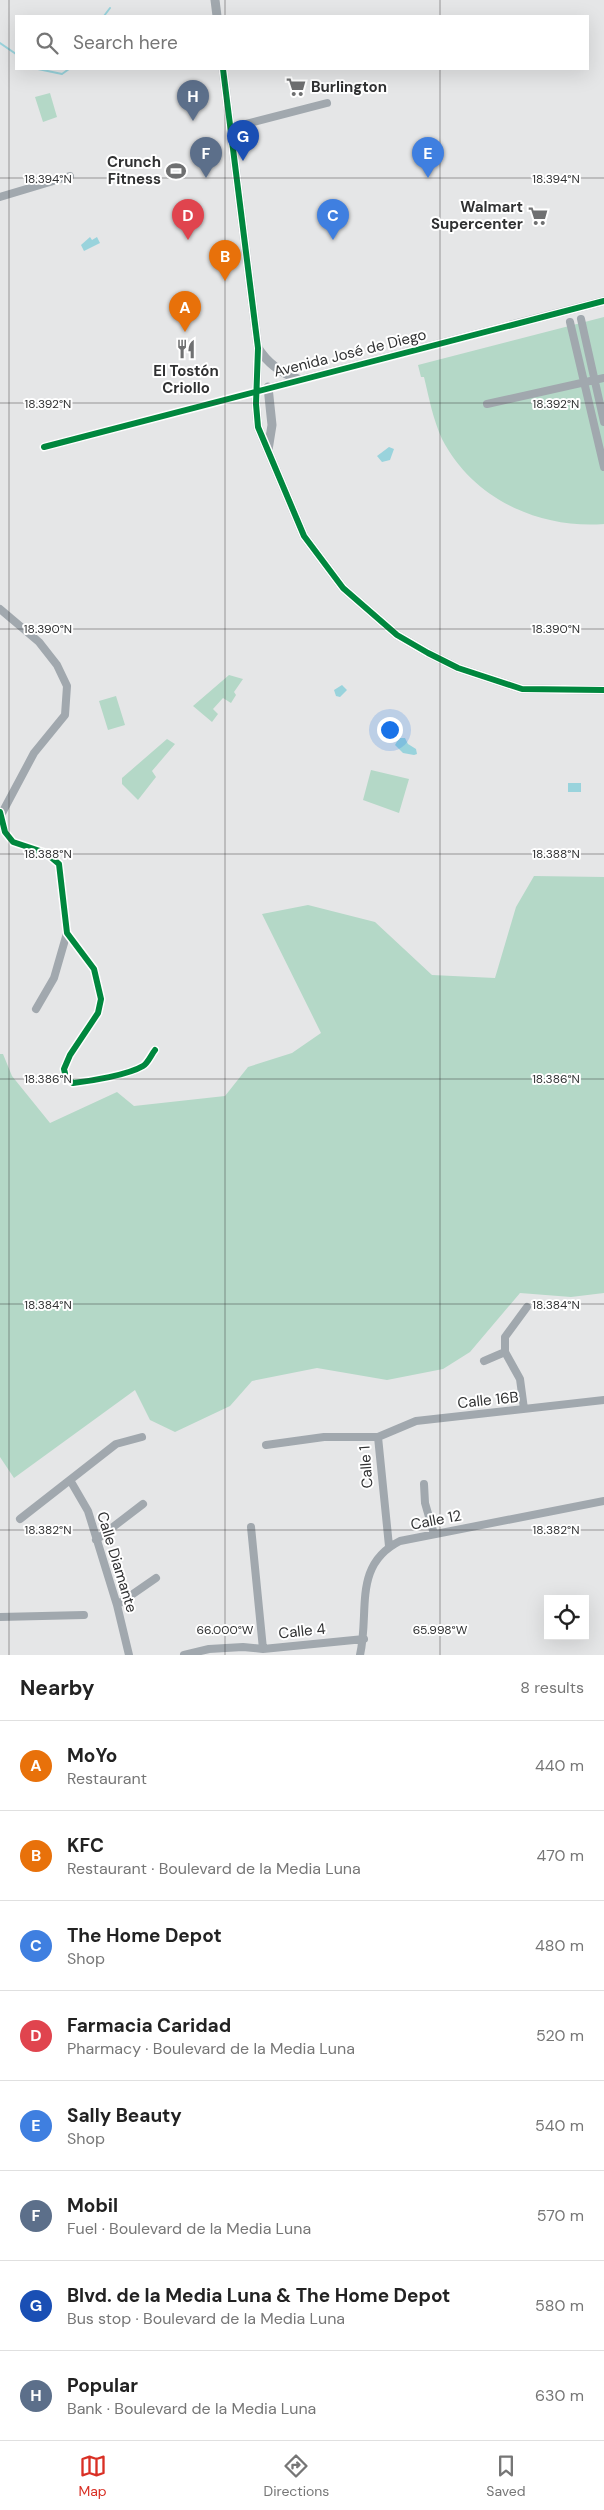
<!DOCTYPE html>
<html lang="en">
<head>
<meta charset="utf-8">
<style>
	:root { --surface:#fff; --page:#f6f6f6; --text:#222; --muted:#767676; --line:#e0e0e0; --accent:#d93025 }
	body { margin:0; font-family:"DM Sans",sans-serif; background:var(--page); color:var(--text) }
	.controls { position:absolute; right:15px; bottom:15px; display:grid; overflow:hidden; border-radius:0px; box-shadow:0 5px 20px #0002 }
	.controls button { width:45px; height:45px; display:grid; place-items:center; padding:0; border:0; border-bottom:1px solid var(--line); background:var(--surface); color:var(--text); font:25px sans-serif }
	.you { position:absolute; left:389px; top:729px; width:18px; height:18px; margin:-12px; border:4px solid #fff; border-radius:50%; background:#1a73e8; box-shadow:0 0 0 8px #1a73e833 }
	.badge { display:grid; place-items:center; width:32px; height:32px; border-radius:50%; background:var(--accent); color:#fff; font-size:16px; font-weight:700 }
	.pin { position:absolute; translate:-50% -41px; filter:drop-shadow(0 1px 2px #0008) }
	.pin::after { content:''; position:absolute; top:26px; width:18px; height:15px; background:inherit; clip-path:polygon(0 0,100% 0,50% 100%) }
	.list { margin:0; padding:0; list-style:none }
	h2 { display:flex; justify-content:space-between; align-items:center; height:65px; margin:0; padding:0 20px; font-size:21px }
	h2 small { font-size:16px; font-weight:400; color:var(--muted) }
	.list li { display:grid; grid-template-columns:32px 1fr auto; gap:15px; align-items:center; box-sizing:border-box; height:90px; padding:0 20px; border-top:1px solid var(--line) }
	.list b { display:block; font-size:19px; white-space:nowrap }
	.list p { margin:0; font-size:16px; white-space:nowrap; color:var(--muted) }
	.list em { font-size:16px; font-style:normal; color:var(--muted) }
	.icon { flex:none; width:28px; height:28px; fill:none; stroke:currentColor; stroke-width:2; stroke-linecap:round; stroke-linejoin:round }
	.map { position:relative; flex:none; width:604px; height:1655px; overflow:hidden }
	.search { position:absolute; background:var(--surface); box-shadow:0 5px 20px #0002; left:15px; right:15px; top:15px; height:55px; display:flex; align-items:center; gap:12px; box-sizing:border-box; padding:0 18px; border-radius:0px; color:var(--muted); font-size:19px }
	.sheet { height:785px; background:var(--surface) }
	nav { display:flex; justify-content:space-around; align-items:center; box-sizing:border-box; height:70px; border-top:1px solid var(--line); background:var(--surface); font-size:14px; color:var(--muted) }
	nav a { display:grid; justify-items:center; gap:2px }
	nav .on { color:var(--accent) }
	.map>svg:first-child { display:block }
	.green { fill:#b4d8c7 }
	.water { fill:#99d3dc }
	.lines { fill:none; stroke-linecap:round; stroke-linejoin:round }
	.stream { stroke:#99d3dc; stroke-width:2 }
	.minor { stroke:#a1a8ae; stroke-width:8 }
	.tertiary { stroke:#a1a8ae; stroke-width:9 }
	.cycleway-casing { stroke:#fff; stroke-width:9 }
	.cycleway { stroke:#00873e; stroke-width:6 }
	.ticks { fill:none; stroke:#303132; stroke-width:1; stroke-opacity:0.45 }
	.labels { text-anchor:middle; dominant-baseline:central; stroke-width:4; stroke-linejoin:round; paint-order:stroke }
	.poi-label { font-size:15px; font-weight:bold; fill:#303132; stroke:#fff; text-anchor:end }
	.street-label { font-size:15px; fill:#303132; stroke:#fff }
	.ticks-label { font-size:12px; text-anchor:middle; fill:#303132; stroke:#fff; stroke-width:4; stroke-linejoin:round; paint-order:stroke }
</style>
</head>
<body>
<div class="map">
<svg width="604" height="1655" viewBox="0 0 604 1655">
	<rect width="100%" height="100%" fill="#e5e6e7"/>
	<path class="green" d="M 50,93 L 57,117 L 43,122 L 35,97 Z
		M 604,317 L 604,524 C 539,529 473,499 442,439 C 433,419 429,398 424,377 L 421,377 L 418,365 Z
		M 229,675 L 243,679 L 234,692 L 236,695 L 231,703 L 223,698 L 213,709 L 218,714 L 212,722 L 193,706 Z
		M 116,696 L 125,725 L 108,730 L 99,701 Z
		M 167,739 L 175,744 L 152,771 L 156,777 L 138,800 L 122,784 L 122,778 Z
		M 371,770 L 409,779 L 399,813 L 363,800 Z
		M 534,876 L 604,877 L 604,1293 L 571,1297 L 520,1293 L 470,1352 L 443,1369 L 387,1380 L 317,1368 L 252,1381 L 230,1406 L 175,1432 L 150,1420 L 135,1390 L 14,1478 L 0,1457 L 0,1054 L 3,1054 L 12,1076 L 50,1123 L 117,1092 L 134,1106 L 225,1096 L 248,1067 L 292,1053 L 321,1033 L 262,914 L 308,905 L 375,922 L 432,975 L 495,978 L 516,907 Z"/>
	<path class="water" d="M 90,237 L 92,240 L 97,237 L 100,243 L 84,251 L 81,245 Z
		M 389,447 L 394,449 L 390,460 L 382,462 L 377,456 Z
		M 342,685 L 347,690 L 340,697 L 336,696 L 334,690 Z
		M 399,738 L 405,738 L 408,744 L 416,749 L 417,754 L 414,755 L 403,753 L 395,745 Z
		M 568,783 L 581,783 L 581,792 L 568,792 Z"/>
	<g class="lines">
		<path class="stream" d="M 104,16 L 110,8
			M 0,43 L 16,54
			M 38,69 L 62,74 L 69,69"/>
		<path class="minor" d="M 230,128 L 327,103
			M 0,197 L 70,176
			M 581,319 L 604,422
			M 570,322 L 604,467
			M 487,404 L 604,378
			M 44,447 L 258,391
			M 0,609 L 39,642 L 57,665 L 67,686 L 65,715 L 34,753 L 1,815
			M 0,812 L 5,832 L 13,842 L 46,853 L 59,864 L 67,933 L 94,969 L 101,999 L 98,1013 L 70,1055 L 64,1069 L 66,1078 L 73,1083 C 91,1081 128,1075 143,1066 C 148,1063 151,1055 155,1050
			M 36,1009 L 54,978 L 67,933
			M 484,1361 L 505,1352
			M 524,1409 L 520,1379 L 505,1352 L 505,1337 L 527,1307
			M 378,1437 L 389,1546
			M 266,1445 L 324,1437 L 378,1437 L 416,1421 L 604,1400
			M 70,1480 L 88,1511 L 117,1605 L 129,1655
			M 424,1484 L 425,1503 L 434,1534
			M 20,1519 L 116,1444 L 142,1437
			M 251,1527 L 263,1649
			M 96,1540 L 143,1504
			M 117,1605 L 156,1578
			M 0,1617 L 84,1615
			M 184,1655 L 209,1649 L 243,1647 L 263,1649 L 364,1639
			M 360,1655 C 370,1612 352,1565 400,1541 L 604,1501"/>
		<path class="tertiary" d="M 215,0 L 217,16
			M 223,69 L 258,348 L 256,404 L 258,427 L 304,536 L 343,588 L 397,635 L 428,653 L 458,668 L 522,689 L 604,690
			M 258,348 C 268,364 281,373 298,379
			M 258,391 L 604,301
			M 268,450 L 272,425 L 268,387"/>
		<defs>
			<path id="cycleway" d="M 223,69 L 258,348 L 256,404 L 258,427 L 304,536 L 343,588 L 397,635 L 428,653 L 458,668 L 522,689 L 604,690
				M 44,447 L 604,301
				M 0,812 L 5,832 L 13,842 L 46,853 L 59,864 L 67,933 L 94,969 L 101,999 L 98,1013 L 70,1055 L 64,1069 L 66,1078 L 73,1083 C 91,1081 128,1075 143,1066 C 148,1063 151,1055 155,1050"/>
		</defs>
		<use href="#cycleway" class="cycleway-casing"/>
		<use href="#cycleway" class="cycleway"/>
	</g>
	<path class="ticks" d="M 9,0 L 9,1655M 225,0 L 225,16M 440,0 L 440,16M 225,69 L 225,1655M 440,69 L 440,1655M 0,178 L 604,178M 0,403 L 604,403M 0,629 L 604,629M 0,854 L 604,854M 0,1079 L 604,1079M 0,1304 L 604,1304M 0,1530 L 604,1530"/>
	<defs>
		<symbol id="supermarket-bare" viewBox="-9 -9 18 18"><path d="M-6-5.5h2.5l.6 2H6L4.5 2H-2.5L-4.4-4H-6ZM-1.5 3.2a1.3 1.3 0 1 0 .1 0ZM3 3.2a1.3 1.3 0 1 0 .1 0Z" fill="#6f7071" stroke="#fff" stroke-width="2.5" paint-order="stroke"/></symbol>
		<symbol id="stadium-bare" viewBox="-9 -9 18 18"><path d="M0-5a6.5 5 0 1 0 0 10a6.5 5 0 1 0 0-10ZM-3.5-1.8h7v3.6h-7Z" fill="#6f7071" stroke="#fff" stroke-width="2.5" paint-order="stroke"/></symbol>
		<symbol id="restaurant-bare" viewBox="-9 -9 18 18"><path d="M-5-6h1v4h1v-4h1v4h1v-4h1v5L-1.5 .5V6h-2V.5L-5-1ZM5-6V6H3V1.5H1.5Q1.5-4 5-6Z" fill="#6f7071" stroke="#fff" stroke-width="2.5" paint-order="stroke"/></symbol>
	</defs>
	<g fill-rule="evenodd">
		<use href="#supermarket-bare" x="282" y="73" width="28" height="28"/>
		<use href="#stadium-bare" x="162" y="157" width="28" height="28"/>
		<use href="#supermarket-bare" x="524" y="202" width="28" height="28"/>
		<use href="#restaurant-bare" x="172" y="335" width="28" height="28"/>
	</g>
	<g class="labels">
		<g class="poi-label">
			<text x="311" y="87" text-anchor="start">Burlington</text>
			<text x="161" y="162">Crunch<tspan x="161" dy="17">Fitness</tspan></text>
			<text x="523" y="207">Walmart<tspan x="523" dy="17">Supercenter</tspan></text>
			<text x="186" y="371" text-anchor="middle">El Tostón<tspan x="186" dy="17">Criollo</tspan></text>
		</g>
		<g class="street-label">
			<text transform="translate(350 353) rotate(-14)">Avenida José de Diego</text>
			<text transform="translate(488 1400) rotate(-6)">Calle 16B</text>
			<text transform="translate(366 1467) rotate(-94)">Calle 1</text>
			<text transform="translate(436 1520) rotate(-11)">Calle 12</text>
			<text transform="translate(117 1562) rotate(73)">Calle Diamante</text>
			<text transform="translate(302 1631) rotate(-6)">Calle 4</text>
		</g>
	</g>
	<g class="ticks-label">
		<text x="48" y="183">18.394°N</text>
		<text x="556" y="183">18.394°N</text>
		<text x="48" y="408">18.392°N</text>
		<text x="556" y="408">18.392°N</text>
		<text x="48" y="633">18.390°N</text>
		<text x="556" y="633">18.390°N</text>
		<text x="48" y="858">18.388°N</text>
		<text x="556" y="858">18.388°N</text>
		<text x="48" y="1083">18.386°N</text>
		<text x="556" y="1083">18.386°N</text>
		<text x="48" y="1309">18.384°N</text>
		<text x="556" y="1309">18.384°N</text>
		<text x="48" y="1534">18.382°N</text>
		<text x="556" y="1534">18.382°N</text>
		<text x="225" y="1634">66.000°W</text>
		<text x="440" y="1634">65.998°W</text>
	</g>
</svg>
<div class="controls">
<button><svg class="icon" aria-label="locate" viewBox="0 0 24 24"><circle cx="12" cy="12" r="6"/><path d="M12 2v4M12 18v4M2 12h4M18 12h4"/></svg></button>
</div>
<div class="you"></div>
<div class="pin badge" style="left:185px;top:332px;background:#e8710a">A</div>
<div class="pin badge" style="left:225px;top:281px;background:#e8710a">B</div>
<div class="pin badge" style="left:333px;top:240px;background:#3f7fe0">C</div>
<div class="pin badge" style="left:188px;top:240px;background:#e0444e">D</div>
<div class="pin badge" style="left:428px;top:178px;background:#3f7fe0">E</div>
<div class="pin badge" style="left:206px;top:178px;background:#5c6f8a">F</div>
<div class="pin badge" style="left:243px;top:161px;background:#1a4fb4">G</div>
<div class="pin badge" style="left:193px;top:121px;background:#5c6f8a">H</div>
<div class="search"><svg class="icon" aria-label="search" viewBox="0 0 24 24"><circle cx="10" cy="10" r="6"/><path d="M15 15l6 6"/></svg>Search here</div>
</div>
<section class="sheet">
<h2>Nearby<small>8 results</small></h2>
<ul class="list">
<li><span class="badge" style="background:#e8710a">A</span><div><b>MoYo</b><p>Restaurant</p></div><em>440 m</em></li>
<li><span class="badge" style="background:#e8710a">B</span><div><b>KFC</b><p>Restaurant · Boulevard de la Media Luna</p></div><em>470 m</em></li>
<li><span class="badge" style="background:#3f7fe0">C</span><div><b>The Home Depot</b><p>Shop</p></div><em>480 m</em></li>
<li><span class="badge" style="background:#e0444e">D</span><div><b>Farmacia Caridad</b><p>Pharmacy · Boulevard de la Media Luna</p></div><em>520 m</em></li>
<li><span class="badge" style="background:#3f7fe0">E</span><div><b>Sally Beauty</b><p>Shop</p></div><em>540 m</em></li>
<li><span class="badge" style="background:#5c6f8a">F</span><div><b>Mobil</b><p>Fuel · Boulevard de la Media Luna</p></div><em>570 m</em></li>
<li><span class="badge" style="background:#1a4fb4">G</span><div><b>Blvd. de la Media Luna &amp; The Home Depot</b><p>Bus stop · Boulevard de la Media Luna</p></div><em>580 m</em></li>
<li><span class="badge" style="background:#5c6f8a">H</span><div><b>Popular</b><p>Bank · Boulevard de la Media Luna</p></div><em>630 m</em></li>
</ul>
</section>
<nav>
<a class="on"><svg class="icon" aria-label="map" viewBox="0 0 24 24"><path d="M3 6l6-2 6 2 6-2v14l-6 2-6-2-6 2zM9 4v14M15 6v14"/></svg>Map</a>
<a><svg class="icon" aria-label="directions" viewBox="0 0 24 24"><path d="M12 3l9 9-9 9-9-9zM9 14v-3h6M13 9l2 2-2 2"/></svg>Directions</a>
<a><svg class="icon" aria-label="saved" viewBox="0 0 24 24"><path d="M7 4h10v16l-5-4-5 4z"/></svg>Saved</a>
</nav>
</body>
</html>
